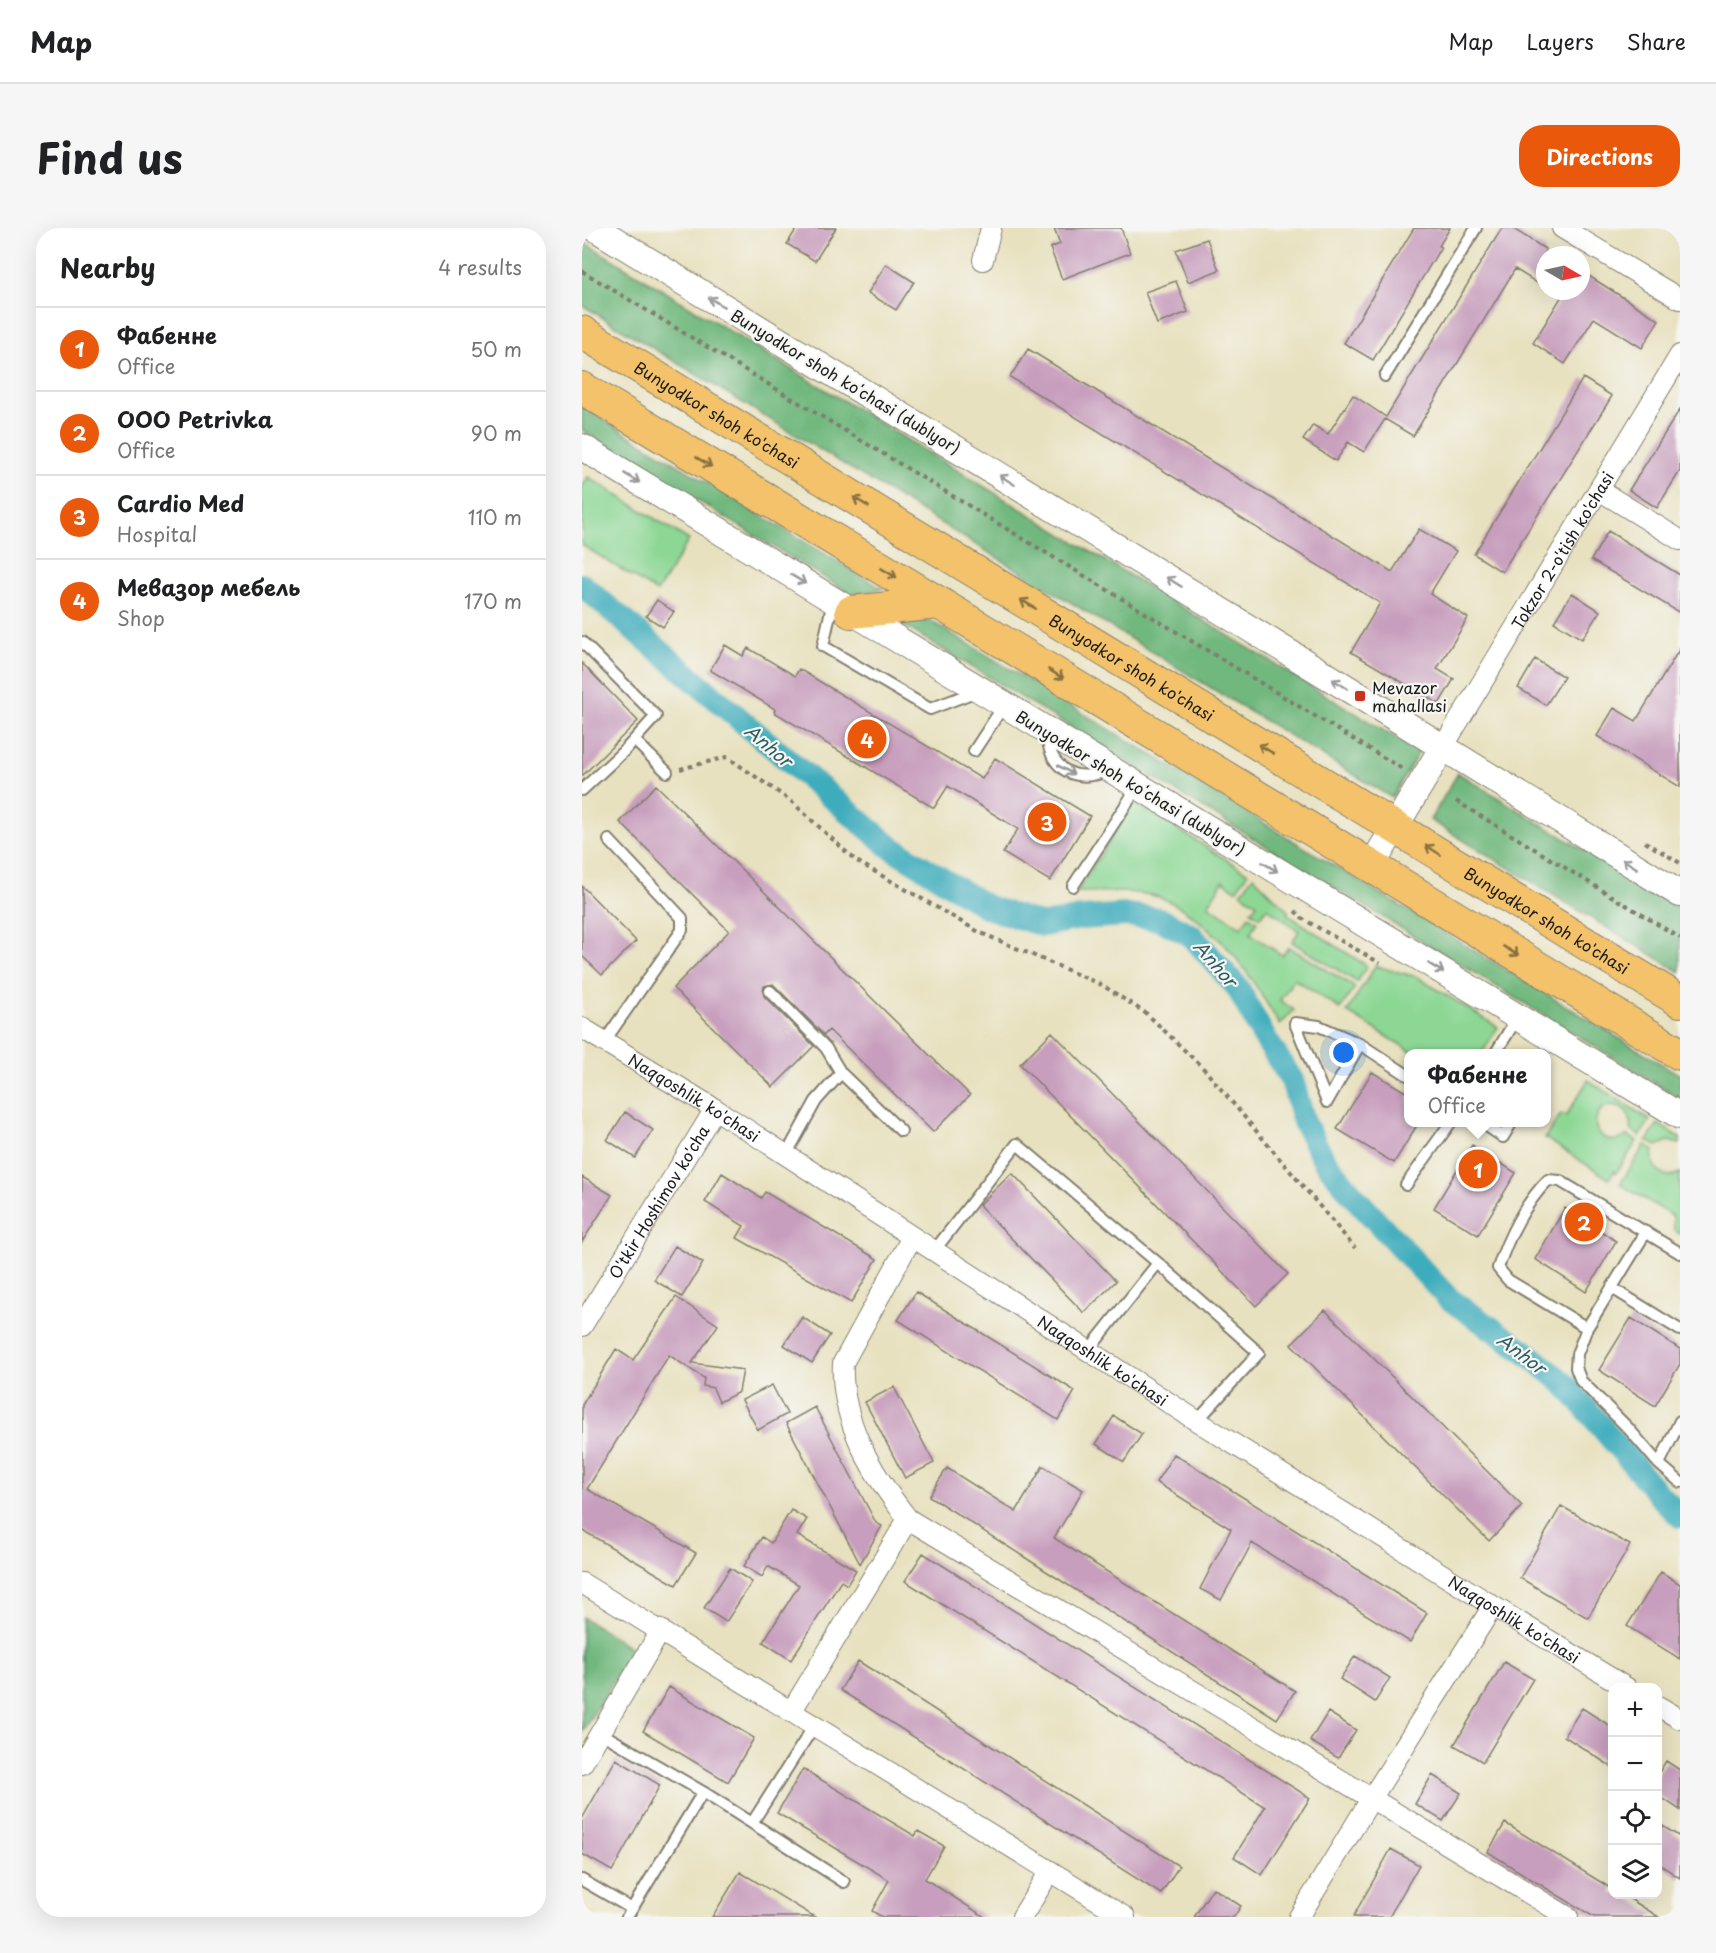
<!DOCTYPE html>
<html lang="en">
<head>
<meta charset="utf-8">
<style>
	:root { --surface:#fff; --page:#f6f6f6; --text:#202124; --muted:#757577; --line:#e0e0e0; --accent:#ea580c }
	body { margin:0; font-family:"Playpen Sans",sans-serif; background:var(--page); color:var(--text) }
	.controls { position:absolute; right:18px; bottom:18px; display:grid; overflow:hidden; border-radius:12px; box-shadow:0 6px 24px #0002 }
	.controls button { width:54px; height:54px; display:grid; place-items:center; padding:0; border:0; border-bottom:2px solid var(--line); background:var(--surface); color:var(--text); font:30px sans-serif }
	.compass { position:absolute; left:954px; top:18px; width:54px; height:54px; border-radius:50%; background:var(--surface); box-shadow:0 6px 24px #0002; rotate:99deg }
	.you { position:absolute; left:762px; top:825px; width:21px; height:21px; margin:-15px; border:4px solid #fff; border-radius:50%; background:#1a73e8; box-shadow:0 0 0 9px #1a73e833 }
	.badge { display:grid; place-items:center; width:39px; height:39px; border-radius:50%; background:var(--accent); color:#fff; font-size:20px; font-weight:700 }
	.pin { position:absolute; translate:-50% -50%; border:3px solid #fff; box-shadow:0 2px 6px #0006 }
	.popup { position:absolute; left:822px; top:821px; width:147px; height:78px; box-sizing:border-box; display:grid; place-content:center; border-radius:12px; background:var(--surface); filter:drop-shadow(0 2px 4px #0005); font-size:20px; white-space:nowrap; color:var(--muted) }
	.popup b { font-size:22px; color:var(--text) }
	.popup::after { content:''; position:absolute; left:50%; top:100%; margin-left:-12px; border:12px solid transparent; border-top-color:var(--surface) }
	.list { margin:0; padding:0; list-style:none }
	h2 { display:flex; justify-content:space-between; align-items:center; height:78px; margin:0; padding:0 24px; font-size:26px }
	h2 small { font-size:20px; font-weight:400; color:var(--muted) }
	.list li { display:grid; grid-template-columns:39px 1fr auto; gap:18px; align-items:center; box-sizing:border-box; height:84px; padding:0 24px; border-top:2px solid var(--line) }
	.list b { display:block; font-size:22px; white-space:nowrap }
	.list p { margin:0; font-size:20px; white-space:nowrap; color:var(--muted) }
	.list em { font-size:20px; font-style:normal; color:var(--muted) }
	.icon { flex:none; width:33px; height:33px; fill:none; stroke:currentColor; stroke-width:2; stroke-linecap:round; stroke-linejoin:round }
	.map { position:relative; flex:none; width:1098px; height:1689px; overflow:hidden; border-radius:24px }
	header { display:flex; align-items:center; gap:36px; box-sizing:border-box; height:84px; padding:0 30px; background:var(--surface); border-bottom:2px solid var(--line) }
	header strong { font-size:28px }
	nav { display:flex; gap:33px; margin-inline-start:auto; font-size:21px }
	.intro { display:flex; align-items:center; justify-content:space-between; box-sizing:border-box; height:144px; padding:0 36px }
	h1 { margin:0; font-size:42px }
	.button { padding:15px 27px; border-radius:24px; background:var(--accent); color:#fff; font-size:21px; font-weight:700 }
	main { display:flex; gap:36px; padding:0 36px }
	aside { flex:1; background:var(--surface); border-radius:24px; box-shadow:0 6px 24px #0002 }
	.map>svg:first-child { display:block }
	.green { fill:#8cd794; stroke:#547a58; stroke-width:1.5 }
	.forest { fill:#71b87e; stroke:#466a4d; stroke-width:1.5 }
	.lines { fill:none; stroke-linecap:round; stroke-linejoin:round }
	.stream { stroke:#3eacbc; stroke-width:7 }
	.canal { stroke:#3eacbc; stroke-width:24 }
	.building { fill:#c79ebd }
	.service-casing { stroke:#827e6e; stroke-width:14 }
	.minor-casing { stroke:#827e6e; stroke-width:22 }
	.tertiary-casing { stroke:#827e6e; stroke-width:28 }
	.primary-casing { stroke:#827e6e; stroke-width:34 }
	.path { stroke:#827e6e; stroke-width:4; stroke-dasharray:4.5 4.5; stroke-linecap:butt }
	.service { stroke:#fff; stroke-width:10 }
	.minor { stroke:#fff; stroke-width:20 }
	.tertiary { stroke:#fff; stroke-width:26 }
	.primary { stroke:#f3c26a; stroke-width:32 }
	.oneway { stroke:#999 }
	.oneway2 { stroke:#886f43 }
	.poi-dot { fill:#c8321e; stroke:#f6f6f2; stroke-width:2 }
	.labels { text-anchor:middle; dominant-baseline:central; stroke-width:4.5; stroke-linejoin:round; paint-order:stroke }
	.street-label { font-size:16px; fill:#1c1c1c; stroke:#f6f6f2 }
	.poi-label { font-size:16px; fill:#1c1c1c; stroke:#f6f6f2; text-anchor:start }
	.water-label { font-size:18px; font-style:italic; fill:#2b5d64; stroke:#f6f6f2 }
</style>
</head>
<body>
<header>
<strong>Map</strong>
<nav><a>Map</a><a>Layers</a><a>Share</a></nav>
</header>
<div class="intro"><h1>Find us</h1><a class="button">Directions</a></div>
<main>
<aside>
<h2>Nearby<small>4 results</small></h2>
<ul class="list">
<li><span class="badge">1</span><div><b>Фабенне</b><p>Office</p></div><em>50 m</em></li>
<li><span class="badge">2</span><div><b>ООО Petrivka</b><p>Office</p></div><em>90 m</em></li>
<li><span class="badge">3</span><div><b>Cardio Med</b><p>Hospital</p></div><em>110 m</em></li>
<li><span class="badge">4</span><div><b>Мевазор мебель</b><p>Shop</p></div><em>170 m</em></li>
</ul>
</aside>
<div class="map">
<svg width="1098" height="1689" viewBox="0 0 1098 1689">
	<rect width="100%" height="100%" fill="#f6f6f2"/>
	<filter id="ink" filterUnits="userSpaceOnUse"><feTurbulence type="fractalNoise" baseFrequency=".0167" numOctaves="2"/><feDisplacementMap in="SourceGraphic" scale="12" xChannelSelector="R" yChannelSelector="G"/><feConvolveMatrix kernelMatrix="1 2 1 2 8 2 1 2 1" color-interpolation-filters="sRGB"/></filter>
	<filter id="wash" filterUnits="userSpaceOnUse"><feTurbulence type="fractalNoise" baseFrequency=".008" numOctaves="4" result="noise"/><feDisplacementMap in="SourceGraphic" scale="24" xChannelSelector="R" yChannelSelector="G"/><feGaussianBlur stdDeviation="1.35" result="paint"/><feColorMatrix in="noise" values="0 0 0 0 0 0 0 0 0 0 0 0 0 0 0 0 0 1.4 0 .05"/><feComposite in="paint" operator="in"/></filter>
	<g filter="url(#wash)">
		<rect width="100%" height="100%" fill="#e8e1bf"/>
		<path class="green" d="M 6,249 L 107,312 L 75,364 L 0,317 L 0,259 Z
			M 552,574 L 666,645 L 654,662 L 641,653 L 626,677 L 659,699 L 667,688 L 675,694 L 668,705 L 700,727 L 707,719 L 773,759 L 758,781 L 712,751 L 698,772 L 712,782 L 698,797 C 685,777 673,754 658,735 C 639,710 603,676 573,668 C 547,662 520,664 495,664 Z
			M 671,648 L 706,683 L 706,687 L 785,738 L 775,754 L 710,714 L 717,703 L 685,680 L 678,689 L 669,683 L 675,676 L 659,665 Z
			M 793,738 L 835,749 L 916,799 L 900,825 L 832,825 L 765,784 Z
			M 1006,852 L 1068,892 L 1058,908 L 1048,901 C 1053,880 1027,868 1016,886 C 1006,905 1030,921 1045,907 L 1055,913 L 1034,945 L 1032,943 L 1027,951 L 963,910 L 979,886 L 984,888 Z
			M 1076,896 L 1098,910 L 1098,916 L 1086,913 L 1075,918 L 1065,913 Z
			M 1063,917 L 1072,923 C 1067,941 1082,953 1098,945 L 1098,1006 L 1092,1002 L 1091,988 L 1038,956 Z"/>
		<path class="forest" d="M 0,13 L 837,524 L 810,570 L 0,77 Z
			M 0,179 L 301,361 L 269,366 L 0,202 Z
			M 337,386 L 1098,847 L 1098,870 L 306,388 Z
			M 876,545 L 1098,681 L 1098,744 L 848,592 Z
			M 0,1389 L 51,1421 L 0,1504 Z"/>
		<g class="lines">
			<path class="stream" d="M 132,468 L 135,464"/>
			<path class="canal" d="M 0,357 L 307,618 L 405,679 L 461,697 L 499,690 L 544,687 L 577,691 L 609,707 L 656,760 L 681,807 L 710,852 L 722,894 L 742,932 L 776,973 L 866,1070 L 946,1126 L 984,1157 L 1078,1268 L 1098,1288"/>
		</g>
		<g id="blocks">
			<path class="building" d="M 215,0 L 254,0 L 233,33 L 205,16 Z
				M 472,0 L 539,0 L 548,25 L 480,51 L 468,20 L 478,16 Z
				M 832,0 L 868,0 L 857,18 L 859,19 L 791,132 L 762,115 Z
				M 920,0 L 930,0 L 963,21 L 963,60 L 933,41 L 831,208 L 803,191 L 782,224 L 766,214 L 754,233 L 721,212 L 731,197 L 746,206 L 771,167 L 804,189 Z
				M 625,11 L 637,42 L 606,54 L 594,22 Z
				M 304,36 L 332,54 L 314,82 L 286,65 Z
				M 999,43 L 1077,92 L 1060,120 L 1012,90 L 983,136 L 951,115 L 983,63 L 999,63 Z
				M 594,53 L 606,84 L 575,96 L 563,64 Z
				M 446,121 L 810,344 L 837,301 L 874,323 L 848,366 L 886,390 L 855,441 L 872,451 L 857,476 L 769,424 L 798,375 L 428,149 Z
				M 1001,150 L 1030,168 L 920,344 L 892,326 Z
				M 1098,181 L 1098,243 L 1075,280 L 1047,262 Z
				M 1026,303 L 1098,347 L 1098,385 L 1009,332 Z
				M 990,365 L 1018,383 L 1000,411 L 972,394 Z
				M 75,372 L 92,384 L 81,399 L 64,388 Z
				M 143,417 L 161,428 L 166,420 L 213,448 L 217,441 L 400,551 L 413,530 L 508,588 L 468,653 L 421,625 L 436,601 L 366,558 L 352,580 L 192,484 L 193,481 L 128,442 Z
				M 1098,420 L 1098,559 L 1015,508 L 1032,480 L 1054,493 Z
				M 953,431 L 982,449 L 964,477 L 936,460 Z
				M 0,435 L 56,493 L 0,548 Z
				M 74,557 L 388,867 L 351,904 L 247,802 L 242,807 L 191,756 L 182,758 L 181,764 L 182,768 L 232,818 L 191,859 L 91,760 L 147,703 L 38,594 Z
				M 0,658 L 54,713 L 20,747 L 0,728 Z
				M 470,804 L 706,1046 L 674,1078 L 438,836 Z
				M 790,844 L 827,866 L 827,894 L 837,894 L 812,935 L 755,901 Z
				M 43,884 L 71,902 L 53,930 L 25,912 Z
				M 890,917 L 934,945 L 896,1007 L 852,980 Z
				M 140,945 L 179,970 L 183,964 L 295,1031 L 269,1075 L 155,1010 L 162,998 L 123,974 Z
				M 430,945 L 534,1053 L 502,1085 L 397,977 Z
				M 0,949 L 30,967 L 0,1014 Z
				M 983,980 L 1034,1013 L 1004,1064 L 953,1031 Z
				M 93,1018 L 121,1035 L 100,1069 L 72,1052 Z
				M 334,1064 L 493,1163 L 476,1192 L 316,1092 Z
				M 94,1069 L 136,1097 L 110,1135 L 161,1142 L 157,1164 L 137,1174 L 131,1160 L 121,1158 L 122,1150 L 87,1127 L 5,1261 L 114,1325 L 94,1357 L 0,1302 L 0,1177 L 34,1121 L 51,1132 Z
				M 743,1082 L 940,1278 L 907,1313 L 709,1116 Z
				M 220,1089 L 248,1107 L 230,1135 L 202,1117 Z
				M 1049,1090 L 1098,1121 L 1098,1136 L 1073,1178 L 1017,1142 Z
				M 190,1157 L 205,1186 L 176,1202 L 160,1172 Z
				M 312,1159 L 352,1235 L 323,1250 L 283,1174 Z
				M 233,1179 L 294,1295 L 300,1298 L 278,1336 L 204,1195 Z
				M 532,1188 L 560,1206 L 542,1234 L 514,1216 Z
				M 592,1226 L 845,1385 L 828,1414 L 670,1315 L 639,1372 L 618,1361 L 649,1301 L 574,1254 Z
				M 461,1238 L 501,1262 L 472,1310 L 713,1463 L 695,1491 L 347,1268 L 365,1240 L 434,1284 Z
				M 979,1278 L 1048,1317 L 1006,1390 L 938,1350 Z
				M 209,1282 L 225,1291 L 215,1307 L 274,1342 L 265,1357 L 259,1353 L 209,1432 L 181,1414 L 217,1357 L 186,1338 L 180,1349 L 162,1338 L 180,1309 L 189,1315 Z
				M 341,1325 L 728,1570 L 680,1647 L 652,1629 L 683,1579 L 323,1353 Z
				M 148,1340 L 170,1354 L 144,1394 L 122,1380 Z
				M 1079,1344 L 1098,1356 L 1098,1431 L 1045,1398 Z
				M 773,1428 L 808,1450 L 793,1474 L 758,1451 Z
				M 276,1433 L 597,1638 L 579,1666 L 258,1462 Z
				M 922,1434 L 951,1451 L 901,1534 L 872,1517 Z
				M 87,1459 L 172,1510 L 146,1554 L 61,1503 Z
				M 1000,1480 L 1030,1499 L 1030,1539 L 982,1508 Z
				M 746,1484 L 774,1502 L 756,1530 L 728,1513 Z
				M 34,1531 L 78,1557 L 30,1643 L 0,1626 L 0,1591 Z
				M 1084,1533 L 1098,1542 L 1098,1582 L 1076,1567 L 1076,1546 Z
				M 221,1541 L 333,1608 L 336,1603 L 362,1618 L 343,1651 L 403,1689 L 300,1689 L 290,1683 L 307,1652 L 195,1585 Z
				M 850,1547 L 879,1565 L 861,1593 L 833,1576 Z
				M 923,1595 L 1030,1661 L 1030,1666 L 1040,1666 L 1077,1689 L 1012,1689 L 949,1651 L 906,1624 Z
				M 1076,1595 L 1098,1609 L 1098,1650 L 1076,1635 Z
				M 809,1621 L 837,1637 L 807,1689 L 771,1689 Z
				M 158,1644 L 233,1689 L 130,1689 Z
				M 631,1660 L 659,1678 L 652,1689 L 612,1689 Z"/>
		</g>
	</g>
	<g filter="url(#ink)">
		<use href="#blocks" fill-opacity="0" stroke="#827e6e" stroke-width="1.5"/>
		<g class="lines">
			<defs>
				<path id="service" d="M 803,148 L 894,0
					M 251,373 L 241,418 L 348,481 L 395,463
					M 0,414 L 74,488 L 43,522 L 0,562
					M 465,506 C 468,543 494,556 527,542
					M 52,512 L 85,544
					M 392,523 L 422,477
					M 491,658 L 549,569 L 554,558
					M 188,763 L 244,820 L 259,845 L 234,873 L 204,927
					M 713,795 L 737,798 L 778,816 L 745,874 Z
					M 22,814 L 100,702 L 100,690 L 27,612
					M 778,816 L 827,848
					M 913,826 L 935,790
					M 259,845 L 319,903
					M 899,894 L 921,909 L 930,894
					M 824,957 L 869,894
					M 1064,1004 L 1005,1100 L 995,1126 L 994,1140 L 999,1153 L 1046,1200 L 1077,1236
					M 352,1023 L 435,916 L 576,1035 L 506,1123
					M 576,1035 L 677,1125 L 615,1193
					M 1030,1060 L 1098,1102
					M 1005,1100 L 926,1052 L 916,1040 C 926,1009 943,975 966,952 L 978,953 L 1098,1025
					M 1098,1193 L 1077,1236 L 1098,1254
					M 19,1505 L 121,1564
					M 170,1595 L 262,1654
					M 0,1652 L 50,1681
					M 45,1689 L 121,1564 L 170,1595 L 232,1498"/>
				<g id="minor">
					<path d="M 980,0 L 1098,71"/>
					<path d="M 401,32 L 409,0"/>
					<path d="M 1017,262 L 1098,312"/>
					<path id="s1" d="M 861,519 L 1098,127"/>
					<path id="s2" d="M 0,800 L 133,881 L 615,1193 L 911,1378 L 1045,1460"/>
					<path d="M 330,1009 L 261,1135 C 258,1193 291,1247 326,1291 L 986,1689"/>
					<path id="s3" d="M 0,1098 L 133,881"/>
					<path d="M 0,1355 L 543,1689"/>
					<path d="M 1076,1478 L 1098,1491"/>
					<path d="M 209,1484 L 326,1291"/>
					<path d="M 0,1536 L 79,1402"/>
					<path d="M 440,1689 L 468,1643"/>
					<path d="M 717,1689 L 789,1571 L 911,1378"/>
				</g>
				<path id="tertiary" d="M 13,0 L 778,468 L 1098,666
					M 0,219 L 1098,888
					M 790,637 L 861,519"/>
				<g id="primary">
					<path id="s4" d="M 0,104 L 1098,773"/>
					<path d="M 0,160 L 357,375 L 1098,826"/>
					<path d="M 269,384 L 357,375"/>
				</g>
			</defs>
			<use href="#service" class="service-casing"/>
			<use href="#minor" class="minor-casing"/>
			<use href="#tertiary" class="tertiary-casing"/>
			<use href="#primary" class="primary-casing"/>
			<path class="path" d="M 0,43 L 822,542
				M 98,541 L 145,529 L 209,573 L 273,632 L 397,704 L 520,757 L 565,786 L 622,841 L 773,1020
				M 874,573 L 1098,710
				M 1063,614 L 1098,635
				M 713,683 L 721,691 L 798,735"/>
			<use href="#service" class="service"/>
			<use href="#minor" class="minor"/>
			<use href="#tertiary" class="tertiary"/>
			<use href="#primary" class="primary"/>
		</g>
		<defs><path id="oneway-shaft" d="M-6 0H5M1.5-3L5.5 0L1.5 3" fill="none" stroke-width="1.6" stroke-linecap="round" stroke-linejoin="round" transform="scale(1.5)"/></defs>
		<g class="oneway">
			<use href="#oneway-shaft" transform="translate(134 74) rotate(-149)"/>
			<use href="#oneway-shaft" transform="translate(50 250) rotate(31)"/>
			<use href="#oneway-shaft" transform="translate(425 252) rotate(-148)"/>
			<use href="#oneway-shaft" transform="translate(216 351) rotate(31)"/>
			<use href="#oneway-shaft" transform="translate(592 354) rotate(-148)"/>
			<use href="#oneway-shaft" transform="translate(758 456) rotate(-148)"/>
			<use href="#oneway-shaft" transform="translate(484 542) rotate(29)"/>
			<use href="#oneway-shaft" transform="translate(1048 636) rotate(-148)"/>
			<use href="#oneway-shaft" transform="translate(688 639) rotate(31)"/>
			<use href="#oneway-shaft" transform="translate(854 740) rotate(31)"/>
		</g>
		<g class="oneway2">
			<use href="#oneway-shaft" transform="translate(122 234) rotate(31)"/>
			<use href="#oneway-shaft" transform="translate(279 274) rotate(-149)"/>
			<use href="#oneway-shaft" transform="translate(307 345) rotate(31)"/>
			<use href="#oneway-shaft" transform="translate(446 376) rotate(-149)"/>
			<use href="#oneway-shaft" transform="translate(474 446) rotate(31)"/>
			<use href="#oneway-shaft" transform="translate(684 521) rotate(-149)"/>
			<use href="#oneway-shaft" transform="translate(851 622) rotate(-148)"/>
			<use href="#oneway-shaft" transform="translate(929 723) rotate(31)"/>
		</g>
	</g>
	<rect class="poi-dot" x="772" y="462" width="12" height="12" rx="3"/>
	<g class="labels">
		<g class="street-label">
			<text transform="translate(264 153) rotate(31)">Bunyodkor shoh koʻchasi (dublyor)</text>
			<text stroke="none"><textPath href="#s4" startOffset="158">Bunyodkor shoh ko'chasi</textPath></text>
			<text stroke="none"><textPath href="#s1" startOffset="230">Tokzor 2-o'tish ko'chasi</textPath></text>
			<text stroke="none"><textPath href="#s4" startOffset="644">Bunyodkor shoh ko'chasi</textPath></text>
			<text transform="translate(549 554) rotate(31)">Bunyodkor shoh koʻchasi (dublyor)</text>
			<text stroke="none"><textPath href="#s4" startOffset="1130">Bunyodkor shoh ko'chasi</textPath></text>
			<text stroke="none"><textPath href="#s2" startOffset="132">Naqqoshlik ko'chasi</textPath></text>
			<text stroke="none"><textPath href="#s3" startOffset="146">O'tkir Hoshimov ko'cha</textPath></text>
			<text stroke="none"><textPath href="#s2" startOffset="618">Naqqoshlik ko'chasi</textPath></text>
			<text stroke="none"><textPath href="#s2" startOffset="1104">Naqqoshlik ko'chasi</textPath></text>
		</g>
		<g class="poi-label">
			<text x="790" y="459">Mevazor<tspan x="790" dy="18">mahallasi</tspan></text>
		</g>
		<g class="water-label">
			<text transform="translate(187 517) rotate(40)">Anhor</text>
			<text transform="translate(634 735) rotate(49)">Anhor</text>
			<text transform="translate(940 1125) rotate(37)">Anhor</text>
		</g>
	</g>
</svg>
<div class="controls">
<button>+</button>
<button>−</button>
<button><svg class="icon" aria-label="locate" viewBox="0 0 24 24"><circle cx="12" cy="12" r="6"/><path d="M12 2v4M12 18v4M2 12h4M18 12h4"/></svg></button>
<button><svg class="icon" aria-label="layers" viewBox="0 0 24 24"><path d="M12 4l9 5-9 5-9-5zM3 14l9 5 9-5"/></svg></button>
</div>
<svg class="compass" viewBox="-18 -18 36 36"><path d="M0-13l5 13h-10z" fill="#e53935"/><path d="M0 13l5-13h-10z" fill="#757577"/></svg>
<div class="you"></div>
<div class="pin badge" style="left:896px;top:941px">1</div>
<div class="popup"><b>Фабенне</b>Office</div>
<div class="pin badge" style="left:1002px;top:994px">2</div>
<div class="pin badge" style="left:465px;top:594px">3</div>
<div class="pin badge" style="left:285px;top:511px">4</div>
</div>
</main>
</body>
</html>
